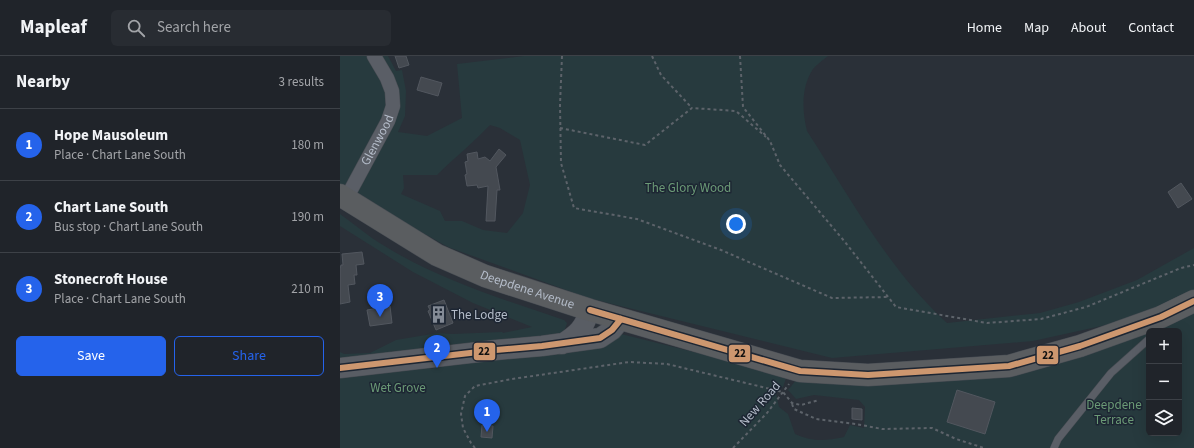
<!DOCTYPE html>
<html lang="en">
<head>
<meta charset="utf-8">
<style>
	:root { --surface:#20242a; --page:#282c32; --text:#f1f3f6; --muted:#a2a4a8; --line:#3d4147; --accent:#2563eb }
	body { margin:0; font-family:"Source Sans 3",sans-serif; background:var(--page); color:var(--text) }
	.controls { position:absolute; right:12px; bottom:12px; display:grid; overflow:hidden; border-radius:6px; box-shadow:0 4px 16px #0002 }
	.controls button { width:36px; height:36px; display:grid; place-items:center; padding:0; border:0; border-bottom:1px solid var(--line); background:var(--surface); color:var(--text); font:20px sans-serif }
	.you { position:absolute; left:396px; top:168px; width:14px; height:14px; margin:-10px; border:3px solid #fff; border-radius:50%; background:#1a73e8; box-shadow:0 0 0 6px #1a73e833 }
	.badge { display:grid; place-items:center; width:26px; height:26px; border-radius:50%; background:var(--accent); color:#fff; font-size:13px; font-weight:700 }
	.pin { position:absolute; translate:-50% -33px; filter:drop-shadow(0 1px 2px #0008) }
	.pin::after { content:''; position:absolute; top:21px; width:14px; height:12px; background:inherit; clip-path:polygon(0 0,100% 0,50% 100%) }
	.list { margin:0; padding:0; list-style:none }
	h2 { display:flex; justify-content:space-between; align-items:center; height:52px; margin:0; padding:0 16px; font-size:17px }
	h2 small { font-size:13px; font-weight:400; color:var(--muted) }
	.list li { display:grid; grid-template-columns:26px 1fr auto; gap:12px; align-items:center; box-sizing:border-box; height:72px; padding:0 16px; border-top:1px solid var(--line) }
	.list b { display:block; font-size:15px; white-space:nowrap }
	.list p { margin:0; font-size:13px; white-space:nowrap; color:var(--muted) }
	.list em { font-size:13px; font-style:normal; color:var(--muted) }
	.actions { display:flex; gap:8px; padding:12px 16px }
	.actions a { flex:1; padding:9px 0; border:1px solid var(--accent); border-radius:6px; text-align:center; font-size:14px; color:var(--accent) }
	.actions .main { background:var(--accent); color:#fff }
	.icon { flex:none; width:22px; height:22px; fill:none; stroke:currentColor; stroke-width:2; stroke-linecap:round; stroke-linejoin:round }
	.map { position:relative; flex:none; width:854px; height:392px; overflow:hidden }
	header { display:flex; align-items:center; gap:24px; box-sizing:border-box; height:56px; padding:0 20px; background:var(--surface); border-bottom:1px solid var(--line) }
	header strong { font-size:19px }
	nav { display:flex; gap:22px; margin-inline-start:auto; font-size:14px }
	.search { width:280px; height:36px; background:var(--page); display:flex; align-items:center; gap:10px; box-sizing:border-box; padding:0 14px; border-radius:6px; color:var(--muted); font-size:15px }
	main { display:flex }
	aside { flex:1; background:var(--surface) }
	.map>svg:first-child { display:block }
	.green { fill:#273a3e; fill-rule:evenodd }
	.building { fill:#444950; stroke:#52575f }
	.lines { fill:none; stroke-linecap:round; stroke-linejoin:round }
	.lane-casing { stroke:#484c53; stroke-width:8 }
	.street-casing { stroke:#484c53; stroke-width:15 }
	.secondary-casing { stroke:#484c53; stroke-width:21 }
	.highway-casing { stroke:#474c53; stroke-width:23 }
	.path { stroke:#5d636a; stroke-width:2; stroke-dasharray:3 3; stroke-linecap:butt }
	.lane { stroke:#5a5e66; stroke-width:7 }
	.street { stroke:#5a5e66; stroke-width:14 }
	.secondary { stroke:#595d64; stroke-width:20 }
	.highway { stroke:#5a5d60; stroke-width:22 }
	.bus-1-casing { stroke:#1d2633; stroke-width:9 }
	.bus-1 { stroke:#cd976f; stroke-width:6 }
	.labels { text-anchor:middle; dominant-baseline:central; stroke-width:3; stroke-linejoin:round; paint-order:stroke }
	.street-label { font-size:13px; fill:#b4bcc9; stroke:#1d2633 }
	.park-label { font-size:13px; fill:#6b9a76; stroke:#1d2633 }
	.poi-label { font-size:13px; fill:#b4bcc9; stroke:#1d2633; text-anchor:start }
	.line-badge { stroke:#1d2633; stroke-width:1.5 }
	.pale-badge-label { font-size:11px; text-anchor:middle; font-weight:bold; fill:#111 }
</style>
</head>
<body>
<header>
<strong>Mapleaf</strong>
<div class="search"><svg class="icon" aria-label="search" viewBox="0 0 24 24"><circle cx="10" cy="10" r="6"/><path d="M15 15l6 6"/></svg>Search here</div>
<nav><a>Home</a><a>Map</a><a>About</a><a>Contact</a></nav>
</header>
<main>
<aside>
<h2>Nearby<small>3 results</small></h2>
<ul class="list">
<li><span class="badge">1</span><div><b>Hope Mausoleum</b><p>Place · Chart Lane South</p></div><em>180 m</em></li>
<li><span class="badge">2</span><div><b>Chart Lane South</b><p>Bus stop · Chart Lane South</p></div><em>190 m</em></li>
<li><span class="badge">3</span><div><b>Stonecroft House</b><p>Place · Chart Lane South</p></div><em>210 m</em></li>
</ul>
<div class="actions"><a class="main">Save</a><a>Share</a></div>
</aside>
<div class="map">
<svg width="854" height="392" viewBox="0 0 854 392">
	<rect width="100%" height="100%" fill="#2a3038"/>
	<path class="green" d="M 0,0 L 48,0 L 56,15 L 62,14 L 66,35 L 65,60 L 58,76 L 87,80 L 122,62 L 117,8 L 184,0 L 488,0 C 483,4 477,8 473,13 C 461,31 462,55 467,75 C 509,140 549,214 607,267 L 700,257 L 739,246 L 797,224 L 854,192 L 854,238 L 802,261 L 693,285 L 492,302 L 248,242 L 108,191 L 60,164 L 28,143 L 17,141 L 0,128 ZM 150,69 L 160,72 L 180,84 L 190,129 L 183,157 L 167,177 L 143,174 L 122,165 L 105,165 L 100,155 L 61,138 L 64,132 L 63,119 L 97,119 C 114,102 133,87 150,69 Z
		M 0,158 C 11,166 21,174 32,182 C 90,221 159,242 224,264 L 227,267 L 223,279 L 0,308 L 0,296 L 4,298 L 30,297 L 56,284 L 98,277 L 112,278 L 162,276 L 163,277 L 192,271 L 133,247 L 73,216 L 0,170 Z
		M 854,255 L 854,392 L 0,392 L 0,318 L 76,308 L 92,313 L 105,306 L 281,278 L 447,319 L 443,331 L 435,333 L 439,351 L 448,358 L 455,378 C 473,386 485,385 504,381 L 510,369 L 524,372 L 525,351 L 519,344 L 474,339 L 456,343 L 448,334 L 461,318 L 618,318 ZM 809,275 L 839,275 L 839,377 L 809,377 Z"/>
	<path class="building" d="M 55,0 L 66,0 L 69,9 L 59,12 Z
		M 81,21 L 102,27 L 98,40 L 77,34 Z
		M 159,93 L 166,99 L 156,111 L 160,134 L 157,134 L 155,165 L 146,165 L 148,130 L 138,132 L 137,129 L 127,130 L 125,119 L 127,118 L 125,106 L 128,105 L 127,98 L 137,96 L 138,103 L 145,101 L 150,105 Z
		M 841,127 L 852,143 L 838,152 L 828,136 Z
		M 22,196 L 24,208 L 16,209 L 17,219 L 14,219 L 15,228 L 8,229 L 10,246 L 0,248 L 0,213 L 1,209 L 3,209 L 2,198 Z
		M 104,244 L 113,267 L 96,274 L 88,255 L 90,254 L 88,250 Z
		M 50,250 L 52,267 L 30,270 L 27,254 Z
		M 617,334 L 655,346 L 645,378 L 607,366 Z
		M 512,352 L 522,353 L 522,364 L 512,363 Z
		M 142,369 L 153,370 L 152,382 L 141,381 Z"/>
	<g class="lines">
		<defs>
			<path id="lane" d="M 714,392 L 718,383 L 771,317 L 809,283"/>
			<g id="street">
				<path id="s1" d="M 6,143 L 48,65 L 53,50 L 52,35 L 47,22 L 34,0"/>
			</g>
			<path id="secondary" d="M 222,288 C 238,278 244,272 250,254
				M 0,312 L 156,294 L 202,290 L 260,282 L 272,274 L 281,263"/>
			<g id="highway">
				<path id="s2" d="M 0,139 L 97,199 L 145,220 L 250,254 L 460,315 L 528,319 L 669,310 L 740,290 L 821,261 L 854,245"/>
			</g>
		</defs>
		<use href="#lane" class="lane-casing"/>
		<use href="#street" class="street-casing"/>
		<use href="#secondary" class="secondary-casing"/>
		<use href="#highway" class="highway-casing"/>
		<path class="path" d="M 222,0 L 220,49 L 221,107 L 234,152 L 297,163 L 381,194 L 492,242 L 548,241
			M 312,0 L 321,19 L 352,52
			M 400,0 L 403,51 L 430,85 L 440,109 L 505,186 L 556,251 L 647,267 L 701,263 L 746,251 L 841,212 L 854,209
			M 220,72 L 305,89 L 352,52 L 396,55 L 426,81
			M 452,348 L 454,353 L 476,363 L 516,368 L 542,373 L 592,372 L 616,383 L 644,392
			M 135,392 L 131,387 L 123,372 L 121,358 L 125,340 L 135,330 L 172,323 L 289,306 L 327,308 L 443,336 L 452,347 L 461,349 L 479,344
			M 393,392 L 427,357 L 449,328"/>
		<use href="#lane" class="lane"/>
		<use href="#street" class="street"/>
		<use href="#secondary" class="secondary"/>
		<use href="#highway" class="highway"/>
		<defs>
			<path id="bus-1" d="M 250,254 L 460,315 L 528,319 L 669,310 L 740,290 L 821,261 L 854,245
				M 0,312 L 156,294 L 202,290 L 260,282 L 272,274 L 281,263"/>
		</defs>
		<use href="#bus-1" class="bus-1-casing"/>
		<use href="#bus-1" class="bus-1"/>
	</g>
	<defs>
		<symbol id="building-bare" viewBox="-9 -9 18 18"><path d="M-4-6H4V6H1V3H-1V6H-4ZM-2.5-4.3h1.7v1.8h-1.7ZM.8-4.3h1.7v1.8H.8ZM-2.5-1h1.7V.8h-1.7ZM.8-1h1.7V.8H.8Z" fill="#848b96" stroke="#1d2633" stroke-width="2.5" paint-order="stroke"/></symbol>
	</defs>
	<g fill-rule="evenodd">
		<use href="#building-bare" x="86" y="246" width="25" height="25"/>
	</g>
	<g class="labels">
		<g class="street-label">
			<text stroke="none"><textPath href="#s1" startOffset="67">Glenwood</textPath></text>
			<text stroke="none"><textPath href="#s2" startOffset="211">Deepdene Avenue</textPath></text>
			<text transform="translate(420 348) rotate(-49)">New Road</text>
		</g>
		<g class="park-label">
			<text x="348" y="132">The Glory Wood</text>
			<text x="58" y="332">Wet Grove</text>
			<text x="774" y="349">Deepdene<tspan x="774" dy="15">Terrace</tspan></text>
		</g>
		<g class="poi-label">
			<text x="111" y="259">The Lodge</text>
		</g>
	</g>
	<g class="line-badge">
		<rect x="133" y="286" width="23" height="19" rx="4" fill="#cd976f"/>
		<rect x="388" y="288" width="23" height="19" rx="4" fill="#cd976f"/>
		<rect x="696" y="289" width="23" height="20" rx="4" fill="#cd976f"/>
	</g>
	<g class="pale-badge-label">
		<text x="144" y="299">22</text>
		<text x="400" y="301">22</text>
		<text x="708" y="303">22</text>
	</g>
</svg>
<div class="controls">
<button>+</button>
<button>−</button>
<button><svg class="icon" aria-label="layers" viewBox="0 0 24 24"><path d="M12 4l9 5-9 5-9-5zM3 14l9 5 9-5"/></svg></button>
</div>
<div class="you"></div>
<div class="pin badge" style="left:147px;top:376px">1</div>
<div class="pin badge" style="left:97px;top:312px">2</div>
<div class="pin badge" style="left:40px;top:261px">3</div>
</div>
</main>
</body>
</html>
